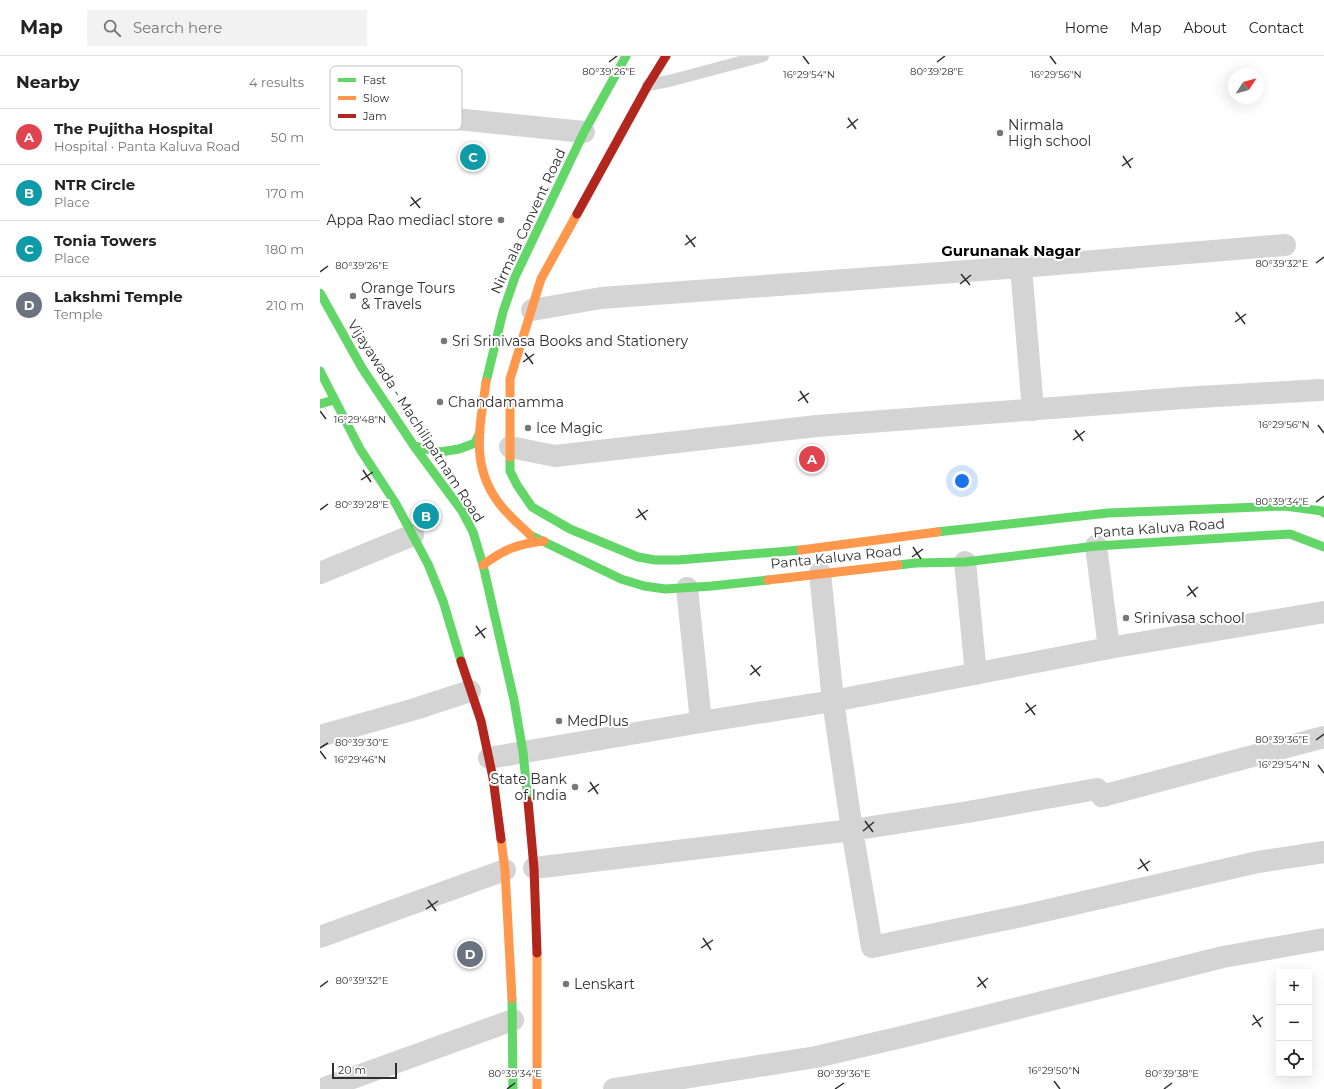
<!DOCTYPE html>
<html lang="en">
<head>
<meta charset="utf-8">
<style>
	:root { --surface:#fff; --page:#f2f2f2; --text:#222; --muted:#767676; --line:#e0e0e0; --accent:#ea580c }
	body { margin:0; font-family:Montserrat,sans-serif; background:var(--page); color:var(--text) }
	.controls { position:absolute; right:12px; bottom:12px; display:grid; overflow:hidden; border-radius:0px; box-shadow:0 4px 16px #0002 }
	.controls button { width:36px; height:36px; display:grid; place-items:center; padding:0; border:0; border-bottom:1px solid var(--line); background:var(--surface); color:var(--text); font:20px sans-serif }
	.compass { position:absolute; left:908px; top:12px; width:36px; height:36px; border-radius:50%; background:var(--surface); box-shadow:0 4px 16px #0002; rotate:54deg }
	.scale { position:absolute; left:12px; bottom:10px; width:65px; box-sizing:border-box; padding-left:4px; border:2px solid #2f2f2f; border-top:0; font-size:11px; line-height:14px; white-space:nowrap; color:#2f2f2f; -webkit-text-stroke:3px #fff; paint-order:stroke }
	.you { position:absolute; left:642px; top:425px; width:14px; height:14px; margin:-10px; border:3px solid #fff; border-radius:50%; background:#1a73e8; box-shadow:0 0 0 6px #1a73e833 }
	.badge { display:grid; place-items:center; width:26px; height:26px; border-radius:50%; background:var(--accent); color:#fff; font-size:13px; font-weight:700 }
	.pin { position:absolute; translate:-50% -50%; border:2px solid #fff; box-shadow:0 1px 4px #0006 }
	.list { margin:0; padding:0; list-style:none }
	h2 { display:flex; justify-content:space-between; align-items:center; height:52px; margin:0; padding:0 16px; font-size:17px }
	h2 small { font-size:13px; font-weight:400; color:var(--muted) }
	.list li { display:grid; grid-template-columns:26px 1fr auto; gap:12px; align-items:center; box-sizing:border-box; height:56px; padding:0 16px; border-top:1px solid var(--line) }
	.list b { display:block; font-size:15px; white-space:nowrap }
	.list p { margin:0; font-size:13px; white-space:nowrap; color:var(--muted) }
	.list em { font-size:13px; font-style:normal; color:var(--muted) }
	.icon { flex:none; width:22px; height:22px; fill:none; stroke:currentColor; stroke-width:2; stroke-linecap:round; stroke-linejoin:round }
	.map { position:relative; flex:none; width:1004px; height:1033px; overflow:hidden }
	header { display:flex; align-items:center; gap:24px; box-sizing:border-box; height:56px; padding:0 20px; background:var(--surface); border-bottom:1px solid var(--line) }
	header strong { font-size:19px }
	nav { display:flex; gap:22px; margin-inline-start:auto; font-size:14px }
	.search { width:280px; height:36px; background:var(--page); display:flex; align-items:center; gap:10px; box-sizing:border-box; padding:0 14px; border-radius:0px; color:var(--muted); font-size:15px }
	main { display:flex }
	aside { flex:1; background:var(--surface) }
	.map>svg:first-child { display:block }
	.lines { fill:none; stroke-linecap:round; stroke-linejoin:round }
	.lane { stroke:#d4d4d4; stroke-width:12 }
	.street { stroke:#d4d4d4; stroke-width:22 }
	.fast { stroke:#63d668; stroke-width:9 }
	.slow { stroke:#ff974d; stroke-width:9 }
	.jam { stroke:#b3261e; stroke-width:9 }
	.ticks { fill:none; stroke:#2f2f2f; stroke-width:1.5 }
	.poi-dot { fill:#787878; stroke:#fff; stroke-width:1.5 }
	.labels { text-anchor:middle; dominant-baseline:central; stroke-width:4; stroke-linejoin:round; paint-order:stroke }
	.poi-label { font-size:14px; fill:#2f2f2f; stroke:#fff; text-anchor:start }
	.street-label { font-size:14px; fill:#2f2f2f; stroke:#fff }
	.neighbourhood-label { font-size:15px; font-weight:bold; fill:#000; stroke:#fff }
	.key { fill:#fff; stroke:#c1c1c1; stroke-width:1 }
	.key-label { font-size:11px; fill:#2f2f2f }
	.ticks-label { font-size:10px; text-anchor:middle; fill:#2f2f2f; stroke:#fff; stroke-width:4; stroke-linejoin:round; paint-order:stroke }
</style>
</head>
<body>
<header>
<strong>Map</strong>
<div class="search"><svg class="icon" aria-label="search" viewBox="0 0 24 24"><circle cx="10" cy="10" r="6"/><path d="M15 15l6 6"/></svg>Search here</div>
<nav><a>Home</a><a>Map</a><a>About</a><a>Contact</a></nav>
</header>
<main>
<aside>
<h2>Nearby<small>4 results</small></h2>
<ul class="list">
<li><span class="badge" style="background:#e0444e">A</span><div><b>The Pujitha Hospital</b><p>Hospital · Panta Kaluva Road</p></div><em>50 m</em></li>
<li><span class="badge" style="background:#0f9aa8">B</span><div><b>NTR Circle</b><p>Place</p></div><em>170 m</em></li>
<li><span class="badge" style="background:#0f9aa8">C</span><div><b>Tonia Towers</b><p>Place</p></div><em>180 m</em></li>
<li><span class="badge" style="background:#6b7280">D</span><div><b>Lakshmi Temple</b><p>Temple</p></div><em>210 m</em></li>
</ul>
</aside>
<div class="map">
<svg width="1004" height="1033" viewBox="0 0 1004 1033">
	<rect width="100%" height="100%" fill="#fff"/>
	<g class="lines">
		<path class="lane" d="M 328,29 L 349,25 L 443,0"/>
		<path class="street" d="M 29,52 L 264,76
			M 701,211 L 713,354
			M 212,254 L 281,242 L 701,211 L 965,189
			M 190,391 L 235,400 L 497,370 L 863,342 L 1000,334
			M 776,490 L 789,592
			M 645,506 L 656,618
			M 0,517 L 93,479
			M 500,517 L 513,645 L 532,774 L 552,891 L 702,860 L 938,806 L 1004,796
			M 367,532 L 381,666
			M 0,680 L 95,653 L 150,635
			M 169,702 L 381,666 L 513,645 L 789,592 L 1004,556
			M 214,812 L 532,774 L 648,756 L 777,733 L 782,740 L 1004,681
			M 0,881 L 185,814
			M 2,1033 L 193,964
			M 294,1033 L 496,1001 L 590,979 L 903,901 L 1004,883"/>
		<path class="fast" d="M 0,237 L 42,312 L 94,390 L 142,455 L 153,476 L 163,509 L 194,644 L 203,696 L 208,745
			M 0,315 L 40,393 L 76,448 L 108,508 L 123,545 L 141,605
			M 166,326 L 183,256 L 195,221 L 264,76 L 306,0
			M 0,348 L 14,344
			M 94,390 L 120,396 L 139,393 L 155,387 L 160,376
			M 190,401 L 190,415 L 197,429 L 212,451 L 250,473 L 318,501 L 335,504 L 358,504 L 481,494
			M 617,476 L 788,457 L 965,450 L 1002,455 L 1004,457
			M 210,479 L 301,523 L 324,530 L 345,533 L 392,530 L 448,524
			M 578,509 L 596,507 L 645,506 L 776,490 L 970,478 L 1004,491
			M 192,943 L 193,1033"/>
		<path class="slow" d="M 166,326 C 160,372 149,411 182,451 C 190,461 201,470 210,479
			M 190,401 L 190,323 L 221,223 L 257,158
			M 481,494 L 617,476
			M 163,509 C 184,493 198,488 224,485
			M 448,524 L 578,509
			M 181,783 L 185,814 L 192,943
			M 217,897 L 217,1033"/>
		<path class="jam" d="M 257,158 L 328,29 L 346,0
			M 141,605 L 161,665 L 173,722 L 181,783
			M 208,745 L 214,812 L 217,897"/>
	</g>
	<path class="ticks" d="M 483,0 L 489,8M 730,0 L 736,8M 289,6 L 297,0M 617,6 L 625,0M 528,62 L 536,73M 527,72 L 538,63M 803,100 L 811,112M 802,110 L 813,102M 91,141 L 100,152M 90,150 L 101,142M 366,179 L 375,191M 365,189 L 376,181M 996,207 L 1004,201M 0,216 L 8,210M 641,218 L 650,229M 640,228 L 651,219M 916,256 L 925,268M 915,266 L 926,258M 205,297 L 213,308M 203,306 L 214,298M 480,335 L 488,347M 478,345 L 489,337M 0,355 L 6,363M 998,369 L 1004,377M 755,374 L 763,385M 753,384 L 765,375M 43,414 L 51,426M 41,424 L 53,416M 996,446 L 1004,440M 318,453 L 326,464M 0,454 L 8,448M 316,462 L 328,454M 593,491 L 601,503M 592,501 L 603,493M 868,530 L 876,541M 867,540 L 878,531M 156,570 L 165,582M 155,580 L 166,572M 431,609 L 440,620M 430,619 L 441,610M 706,647 L 715,659M 705,657 L 716,649M 996,684 L 1004,678M 0,692 L 8,687M 0,695 L 6,703M 998,709 L 1004,717M 270,726 L 278,738M 268,736 L 279,728M 545,765 L 553,776M 543,775 L 554,766M 820,803 L 828,815M 818,813 L 830,805M 108,844 L 116,855M 106,853 L 118,845M 383,882 L 391,894M 381,892 L 393,884M 658,921 L 666,932M 0,931 L 8,925M 657,931 L 668,922M 933,959 L 941,971M 932,969 L 943,961M 734,1025 L 740,1033M 187,1033 L 195,1027M 515,1033 L 524,1027M 844,1033 L 852,1027"/>
	<g class="poi-dot">
		<circle cx="680" cy="77" r="4"/>
		<circle cx="181" cy="164" r="4"/>
		<circle cx="33" cy="240" r="4"/>
		<circle cx="124" cy="285" r="4"/>
		<circle cx="120" cy="346" r="4"/>
		<circle cx="208" cy="372" r="4"/>
		<circle cx="806" cy="562" r="4"/>
		<circle cx="239" cy="665" r="4"/>
		<circle cx="255" cy="731" r="4"/>
		<circle cx="246" cy="928" r="4"/>
	</g>
	<g class="labels">
		<g class="poi-label">
			<text x="688" y="69">Nirmala<tspan x="688" dy="16">High school</tspan></text>
			<text x="173" y="164" text-anchor="end">Appa Rao mediacl store</text>
			<text x="41" y="232">Orange Tours<tspan x="41" dy="16">&amp; Travels</tspan></text>
			<text x="132" y="285">Sri Srinivasa Books and Stationery</text>
			<text x="128" y="346">Chandamamma</text>
			<text x="216" y="372">Ice Magic</text>
			<text x="814" y="562">Srinivasa school</text>
			<text x="247" y="665">MedPlus</text>
			<text x="247" y="723" text-anchor="end">State Bank<tspan x="247" dy="16">of India</tspan></text>
			<text x="254" y="928">Lenskart</text>
		</g>
		<g class="street-label">
			<text transform="translate(208 165) rotate(-65)">Nirmala Convent Road</text>
			<text transform="translate(96 365) rotate(57)">Vijayawada - Machilipatnam Road</text>
			<text transform="translate(839 472) rotate(-4)">Panta Kaluva Road</text>
			<text transform="translate(516 501) rotate(-6)">Panta Kaluva Road</text>
		</g>
		<g class="neighbourhood-label">
			<text x="691" y="194">Gurunanak Nagar</text>
		</g>
	</g>
	<rect x="10" y="10" width="132" height="64" rx="6" class="key"/>
	<rect x="18" y="22" width="18" height="4" fill="#63d668"/>
	<rect x="18" y="40" width="18" height="4" fill="#ff974d"/>
	<rect x="18" y="58" width="18" height="4" fill="#b3261e"/>
	<g class="key-label">
		<text x="43" y="28">Fast</text>
		<text x="43" y="46">Slow</text>
		<text x="43" y="64">Jam</text>
	</g>
	<g class="ticks-label">
		<text x="289" y="19">80°39'26"E</text>
		<text x="617" y="19">80°39'28"E</text>
		<text x="489" y="22">16°29'54"N</text>
		<text x="736" y="22">16°29'56"N</text>
		<text x="962" y="211">80°39'32"E</text>
		<text x="42" y="213">80°39'26"E</text>
		<text x="40" y="367">16°29'48"N</text>
		<text x="964" y="372">16°29'56"N</text>
		<text x="962" y="449">80°39'34"E</text>
		<text x="42" y="452">80°39'28"E</text>
		<text x="962" y="687">80°39'36"E</text>
		<text x="42" y="690">80°39'30"E</text>
		<text x="40" y="707">16°29'46"N</text>
		<text x="964" y="712">16°29'54"N</text>
		<text x="42" y="928">80°39'32"E</text>
		<text x="734" y="1018">16°29'50"N</text>
		<text x="195" y="1021">80°39'34"E</text>
		<text x="524" y="1021">80°39'36"E</text>
		<text x="852" y="1021">80°39'38"E</text>
	</g>
</svg>
<div class="controls">
<button>+</button>
<button>−</button>
<button><svg class="icon" aria-label="locate" viewBox="0 0 24 24"><circle cx="12" cy="12" r="6"/><path d="M12 2v4M12 18v4M2 12h4M18 12h4"/></svg></button>
</div>
<svg class="compass" viewBox="-18 -18 36 36"><path d="M0-13l5 13h-10z" fill="#e53935"/><path d="M0 13l5-13h-10z" fill="#767676"/></svg>
<div class="scale">20 m</div>
<div class="you"></div>
<div class="pin badge" style="left:492px;top:403px;background:#e0444e">A</div>
<div class="pin badge" style="left:106px;top:460px;background:#0f9aa8">B</div>
<div class="pin badge" style="left:153px;top:101px;background:#0f9aa8">C</div>
<div class="pin badge" style="left:150px;top:898px;background:#6b7280">D</div>
</div>
</main>
</body>
</html>
